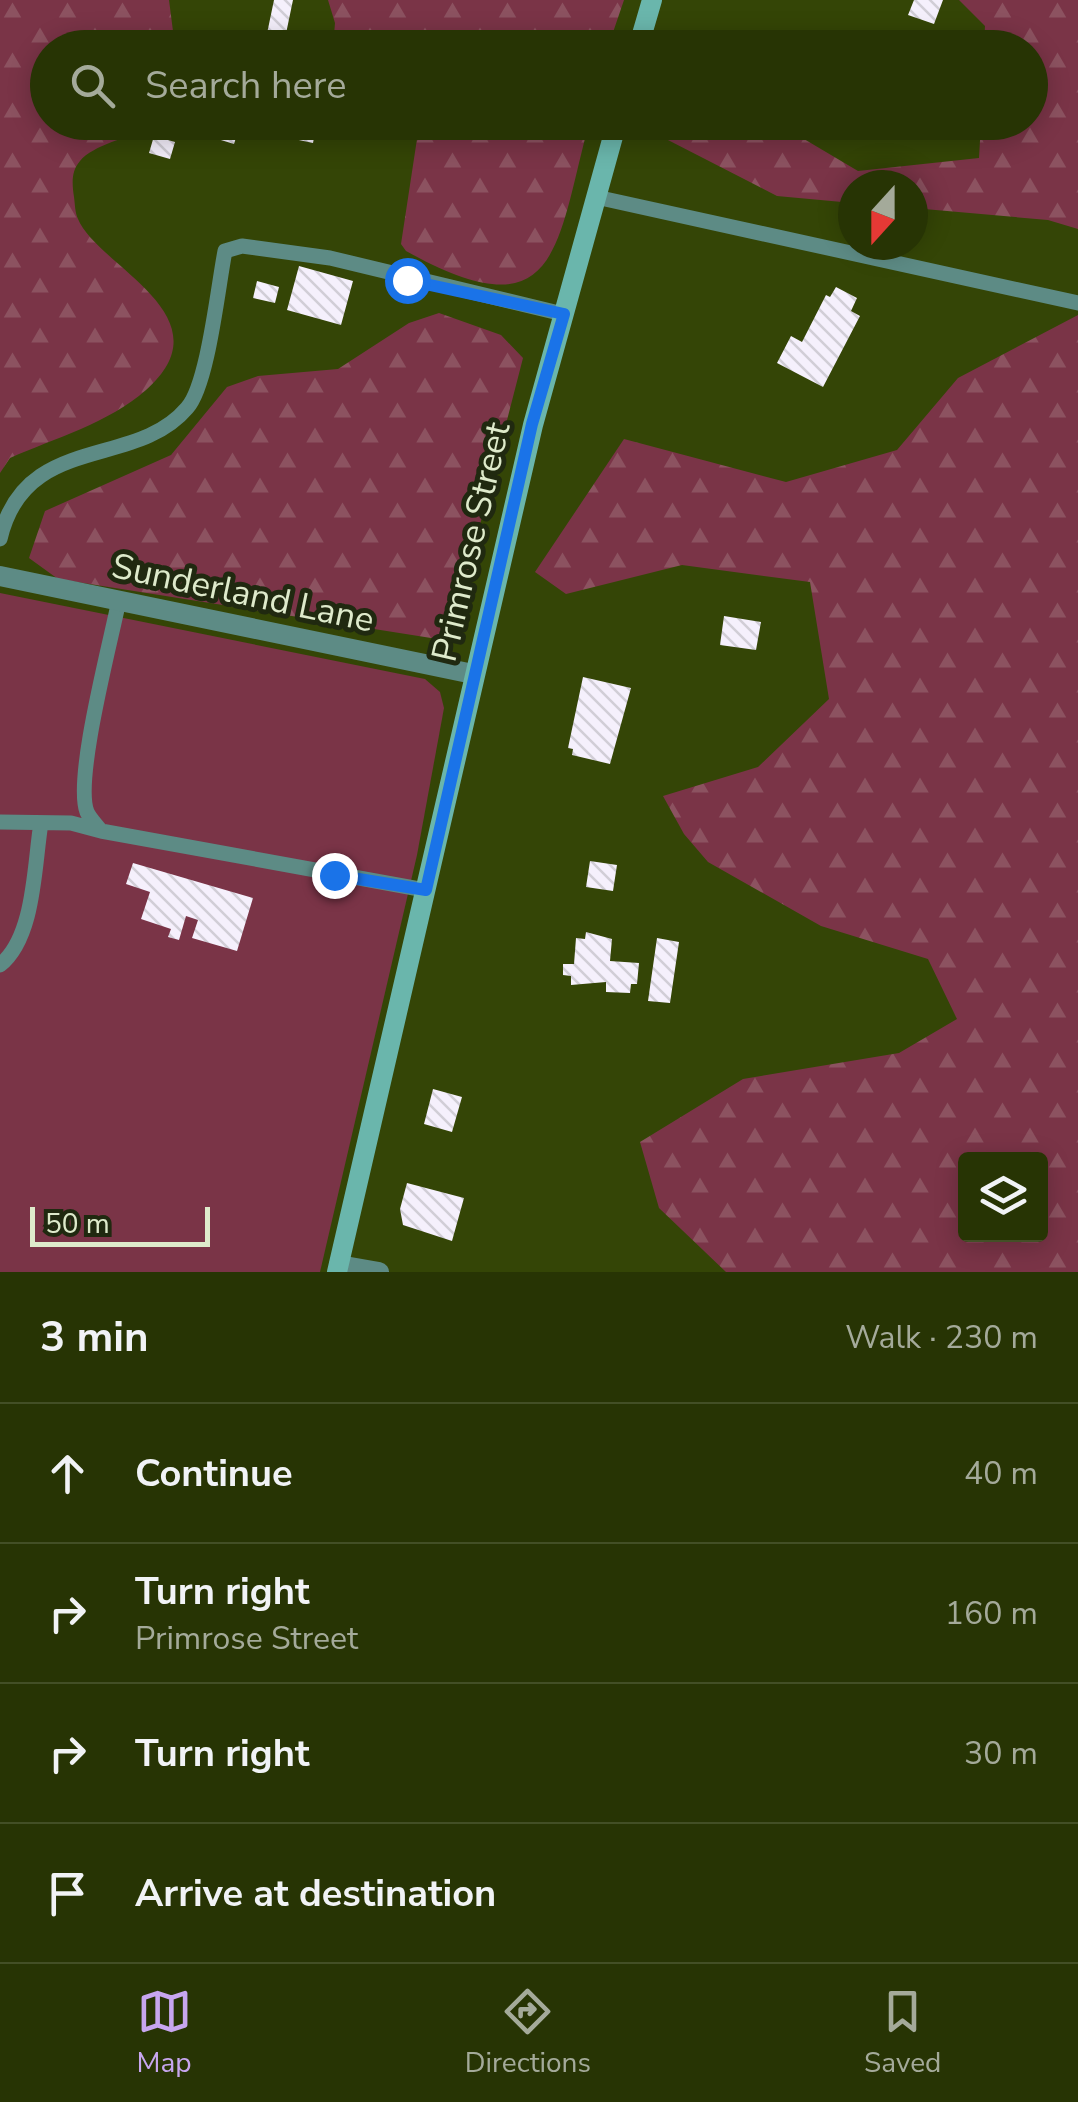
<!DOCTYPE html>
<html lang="en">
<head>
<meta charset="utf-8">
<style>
	:root { --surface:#273404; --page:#333f13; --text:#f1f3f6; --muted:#a4aa9a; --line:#434f26; --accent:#c7a6ef }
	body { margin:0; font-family:"Nunito Sans",sans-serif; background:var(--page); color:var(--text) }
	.controls { position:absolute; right:30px; bottom:30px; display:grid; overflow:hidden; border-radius:10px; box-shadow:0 5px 25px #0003 }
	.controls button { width:90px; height:90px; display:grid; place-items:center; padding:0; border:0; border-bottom:2px solid var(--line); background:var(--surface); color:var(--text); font:50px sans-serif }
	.compass { position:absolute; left:838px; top:170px; width:90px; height:90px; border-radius:50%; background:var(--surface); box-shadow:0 5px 25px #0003; rotate:201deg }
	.scale { position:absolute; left:30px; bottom:25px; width:180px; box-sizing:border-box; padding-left:10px; border:5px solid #deeacb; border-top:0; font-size:28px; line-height:35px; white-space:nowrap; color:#deeacb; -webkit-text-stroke:8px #202910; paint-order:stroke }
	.stop { position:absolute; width:30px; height:30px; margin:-22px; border:8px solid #1a73e8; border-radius:50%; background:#fff }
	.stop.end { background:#1a73e8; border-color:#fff; box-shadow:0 2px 10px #0008 }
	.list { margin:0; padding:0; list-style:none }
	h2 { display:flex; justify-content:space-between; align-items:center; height:130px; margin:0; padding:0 40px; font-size:42px }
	h2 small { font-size:32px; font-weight:400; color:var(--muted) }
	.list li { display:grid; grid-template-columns:65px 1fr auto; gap:30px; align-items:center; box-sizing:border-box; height:140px; padding:0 40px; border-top:2px solid var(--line) }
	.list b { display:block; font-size:38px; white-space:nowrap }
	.list p { margin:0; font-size:32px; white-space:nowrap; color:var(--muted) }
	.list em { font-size:32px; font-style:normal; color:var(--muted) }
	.icon { flex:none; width:55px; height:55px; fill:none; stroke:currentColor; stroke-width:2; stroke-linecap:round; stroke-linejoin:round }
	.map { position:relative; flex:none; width:1078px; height:1272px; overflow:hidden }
	.search { position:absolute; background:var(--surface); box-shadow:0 5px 25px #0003; left:30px; right:30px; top:30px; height:110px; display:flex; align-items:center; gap:25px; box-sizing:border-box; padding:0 35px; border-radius:55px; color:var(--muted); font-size:38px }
	.sheet { height:690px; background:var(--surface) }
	nav { display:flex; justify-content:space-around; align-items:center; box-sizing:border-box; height:140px; border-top:2px solid var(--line); background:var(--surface); font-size:28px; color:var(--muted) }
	nav a { display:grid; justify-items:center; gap:5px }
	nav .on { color:var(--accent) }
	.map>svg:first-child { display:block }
	.forest { fill:url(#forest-firs); fill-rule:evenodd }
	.park { fill:#7a3447 }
	.building { fill:url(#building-back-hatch) }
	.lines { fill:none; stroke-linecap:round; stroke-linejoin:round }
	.lane { stroke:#5d8b85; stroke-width:15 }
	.street { stroke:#5d8b85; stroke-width:20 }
	.secondary { stroke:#6ab6ac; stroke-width:20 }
	.route { stroke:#1a73e8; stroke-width:12 }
	.labels { text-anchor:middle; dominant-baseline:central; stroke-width:10; stroke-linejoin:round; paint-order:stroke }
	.street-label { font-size:35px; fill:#deeacb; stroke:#202910 }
</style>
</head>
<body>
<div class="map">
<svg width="1078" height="1272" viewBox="0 0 1078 1272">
	<defs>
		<pattern id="forest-firs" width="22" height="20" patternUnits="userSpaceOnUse" patternTransform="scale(2.5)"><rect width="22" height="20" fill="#7a3447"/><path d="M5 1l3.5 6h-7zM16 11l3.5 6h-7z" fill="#8c5260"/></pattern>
		<pattern id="building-back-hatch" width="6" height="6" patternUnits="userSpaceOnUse" patternTransform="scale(2.5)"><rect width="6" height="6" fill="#f5f0fc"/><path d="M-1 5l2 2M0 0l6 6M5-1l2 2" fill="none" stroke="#d1ced6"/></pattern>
	</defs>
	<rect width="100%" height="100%" fill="#344506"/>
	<path class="forest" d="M 0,0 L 169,0 L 175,47 L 48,48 L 48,122 L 152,123 L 148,129 C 129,137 93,145 80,161 C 71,171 72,184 74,197 C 75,204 75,213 78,219 C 97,266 230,316 146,390 C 109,423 55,438 10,458 L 0,473 Z
		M 328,0 L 624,0 L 608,47 L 333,48 L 335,23 Z
		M 959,0 L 1078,0 L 1078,229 L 1048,220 L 913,208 L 913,185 L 853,185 L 853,203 L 777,196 L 666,139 L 691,123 L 777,123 L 858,171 L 979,158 L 981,123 L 1030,122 L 1030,48 L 984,47 L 985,26 Z
		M 404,123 L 589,123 C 556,247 559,336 406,251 L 401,244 L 417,139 Z
		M 439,313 L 501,335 L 523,358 L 450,641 L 58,579 L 29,558 L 45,511 L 171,455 L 227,387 L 258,376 L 338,369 L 409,323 Z
		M 1078,315 L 1078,1272 L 726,1272 L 659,1208 L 640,1142 L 743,1079 L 899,1053 L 957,1019 L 928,959 L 821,926 L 708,862 L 684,834 L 663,796 L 758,767 L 829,699 L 810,582 L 682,565 L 566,594 L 535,572 L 624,439 L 786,482 L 897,450 L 958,378 ZM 966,1160 L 1040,1160 L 1040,1234 L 966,1234 Z"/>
	<path class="park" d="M 0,593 L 425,679 L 440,692 L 444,708 L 417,855 L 320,1272 L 0,1272 Z"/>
	<path class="building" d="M 274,0 L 293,0 L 283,48 L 264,48 Z
		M 914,0 L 943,0 L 934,24 L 908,15 Z
		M 216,122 L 241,122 L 234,144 L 211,137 Z
		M 298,122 L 317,122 L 313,143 L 294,139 Z
		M 154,136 L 175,142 L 170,159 L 149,153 Z
		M 299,266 L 353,281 L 341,325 L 287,310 Z
		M 257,281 L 279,287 L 275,303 L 253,298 Z
		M 836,287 L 857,298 L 851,311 L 860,316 L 823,387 L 777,363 L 791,336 L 802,342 L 826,295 L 830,297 Z
		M 724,616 L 761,622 L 756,650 L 720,645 Z
		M 583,677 L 631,688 L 610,764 L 572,755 L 573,749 L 568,748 Z
		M 590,861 L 617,865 L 613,891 L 586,887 Z
		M 133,863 L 253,898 L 237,951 L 192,938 L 198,920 L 186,916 L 179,940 L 168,937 L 171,929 L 141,919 L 150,892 L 126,884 Z
		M 586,932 L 612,939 L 610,961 L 639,963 L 637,984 L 631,984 L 630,993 L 606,992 L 606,982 L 571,985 L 571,976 L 563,975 L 563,964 L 574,964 L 576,938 L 585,939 Z
		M 657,938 L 679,942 L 670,1003 L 648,1001 Z
		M 433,1089 L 462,1097 L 452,1132 L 424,1124 Z
		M 407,1183 L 464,1198 L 452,1241 L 403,1225 L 400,1209 Z"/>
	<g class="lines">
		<path class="lane" d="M 596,197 L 1078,303
			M 0,539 C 25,432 135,470 187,408 C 208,385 218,286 225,251 L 242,246 L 330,258 L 563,314
			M 119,600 C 111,641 74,779 87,812 C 90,819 97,825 101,831 L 425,890
			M 0,822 L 71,823 L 101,831
			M 0,965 C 35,937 34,865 41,823"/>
		<path class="street" d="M 0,576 L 473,674
			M 339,1265 L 379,1272"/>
		<path class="secondary" d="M 638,48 L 652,0
			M 337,1272 L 533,425 L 617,122"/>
	</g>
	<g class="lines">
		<path class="route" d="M 334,875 L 426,890 L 532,424 L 564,314 L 407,280"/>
	</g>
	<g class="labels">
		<g class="street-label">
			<text transform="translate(471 542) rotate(-77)">Primrose Street</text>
			<text transform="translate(243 593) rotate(12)">Sunderland Lane</text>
		</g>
	</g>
</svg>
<div class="controls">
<button><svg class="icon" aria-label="layers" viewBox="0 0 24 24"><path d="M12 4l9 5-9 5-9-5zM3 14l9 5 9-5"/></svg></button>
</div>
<svg class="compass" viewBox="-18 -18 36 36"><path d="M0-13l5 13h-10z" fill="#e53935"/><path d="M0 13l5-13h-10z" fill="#a4aa9a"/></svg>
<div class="scale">50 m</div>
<div class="stop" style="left:407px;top:280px"></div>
<div class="stop end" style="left:334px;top:875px"></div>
<div class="search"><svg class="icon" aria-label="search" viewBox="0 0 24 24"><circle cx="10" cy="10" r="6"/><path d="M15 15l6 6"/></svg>Search here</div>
</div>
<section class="sheet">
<h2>3 min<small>Walk · 230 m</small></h2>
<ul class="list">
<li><svg class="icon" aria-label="ahead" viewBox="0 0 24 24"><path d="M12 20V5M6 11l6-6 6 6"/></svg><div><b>Continue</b></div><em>40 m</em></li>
<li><svg class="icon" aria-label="right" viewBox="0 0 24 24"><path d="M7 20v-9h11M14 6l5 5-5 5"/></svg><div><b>Turn right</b><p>Primrose Street</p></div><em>160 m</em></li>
<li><svg class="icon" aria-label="right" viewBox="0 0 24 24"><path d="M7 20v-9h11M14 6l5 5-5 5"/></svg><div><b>Turn right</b></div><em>30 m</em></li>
<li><svg class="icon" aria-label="arrive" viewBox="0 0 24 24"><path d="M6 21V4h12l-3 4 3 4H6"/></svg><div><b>Arrive at destination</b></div></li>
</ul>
</section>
<nav>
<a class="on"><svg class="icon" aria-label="map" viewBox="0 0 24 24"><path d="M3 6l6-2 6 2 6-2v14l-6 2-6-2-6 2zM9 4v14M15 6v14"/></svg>Map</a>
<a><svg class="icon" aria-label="directions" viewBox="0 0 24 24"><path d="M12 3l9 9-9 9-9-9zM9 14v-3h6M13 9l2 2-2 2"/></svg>Directions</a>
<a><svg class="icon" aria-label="saved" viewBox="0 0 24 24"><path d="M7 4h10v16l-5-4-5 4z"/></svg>Saved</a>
</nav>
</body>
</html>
